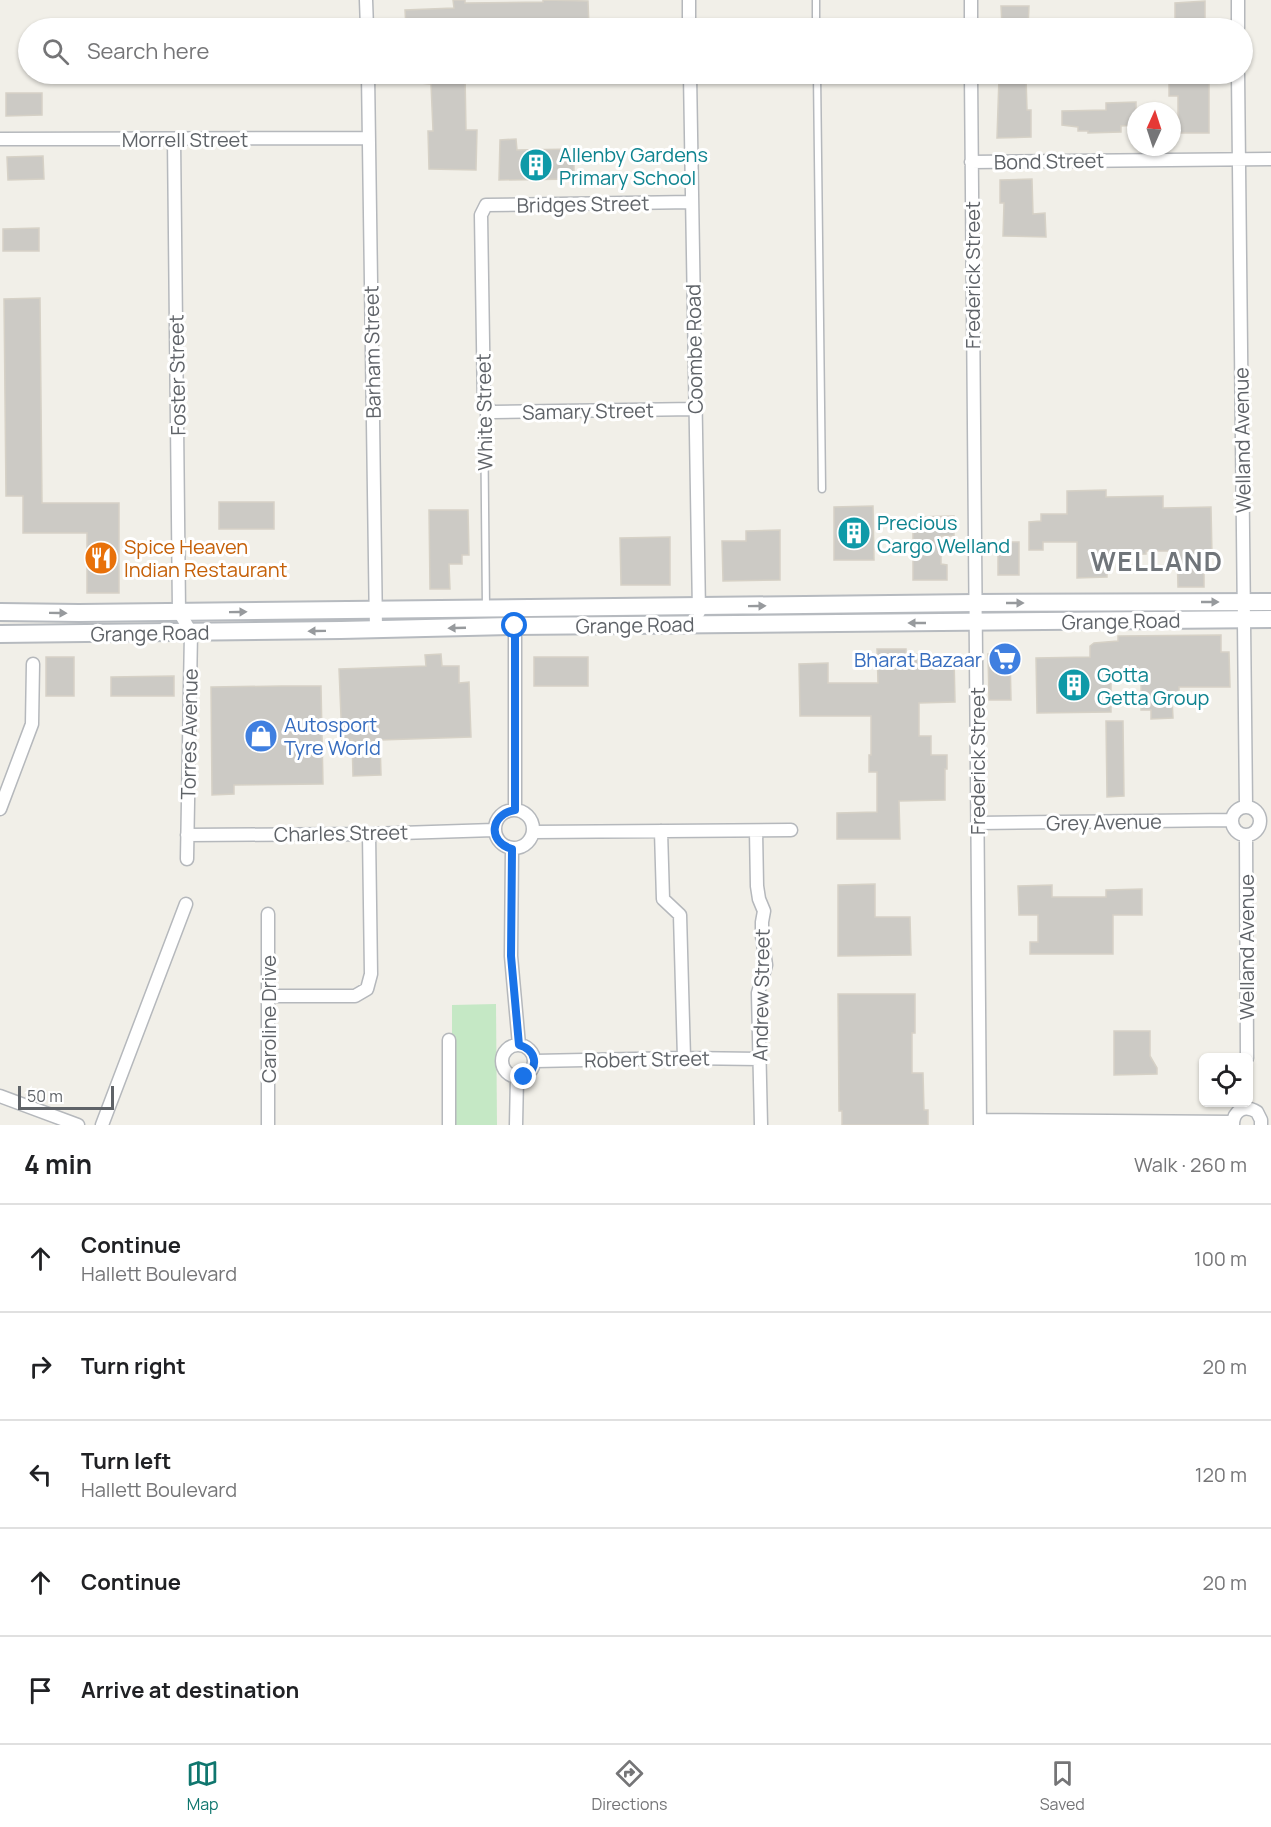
<!DOCTYPE html>
<html lang="en">
<head>
<meta charset="utf-8">
<style>
	:root { --surface:#fff; --page:#f6f6f6; --text:#202124; --muted:#757577; --line:#e0e0e0; --accent:#0f766e }
	body { margin:0; font-family:Manrope,sans-serif; background:var(--page); color:var(--text) }
	.controls { position:absolute; right:18px; bottom:18px; display:grid; overflow:hidden; border-radius:9px; box-shadow:0 2px 4px #0004 }
	.controls button { width:54px; height:54px; display:grid; place-items:center; padding:0; border:0; border-bottom:2px solid var(--line); background:var(--surface); color:var(--text); font:30px sans-serif }
	.compass { position:absolute; left:1127px; top:102px; width:54px; height:54px; border-radius:50%; background:var(--surface); box-shadow:0 2px 4px #0004; rotate:3deg }
	.scale { position:absolute; left:18px; bottom:15px; width:96px; box-sizing:border-box; padding-left:6px; border:3px solid #5f6368; border-top:0; font-size:16px; line-height:21px; white-space:nowrap; color:#5f6368; -webkit-text-stroke:4px #fff; paint-order:stroke }
	.stop { position:absolute; width:18px; height:18px; margin:-14px; border:4px solid #1a73e8; border-radius:50%; background:#fff }
	.stop.end { background:#1a73e8; border-color:#fff; box-shadow:0 2px 6px #0008 }
	.list { margin:0; padding:0; list-style:none }
	h2 { display:flex; justify-content:space-between; align-items:center; height:78px; margin:0; padding:0 24px; font-size:26px }
	h2 small { font-size:20px; font-weight:400; color:var(--muted) }
	.list li { display:grid; grid-template-columns:39px 1fr auto; gap:18px; align-items:center; box-sizing:border-box; height:108px; padding:0 24px; border-top:2px solid var(--line) }
	.list b { display:block; font-size:22px; white-space:nowrap }
	.list p { margin:0; font-size:20px; white-space:nowrap; color:var(--muted) }
	.list em { font-size:20px; font-style:normal; color:var(--muted) }
	.icon { flex:none; width:33px; height:33px; fill:none; stroke:currentColor; stroke-width:2; stroke-linecap:round; stroke-linejoin:round }
	.map { position:relative; flex:none; width:1271px; height:1125px; overflow:hidden }
	.search { position:absolute; background:var(--surface); box-shadow:0 2px 4px #0004; left:18px; right:18px; top:18px; height:66px; display:flex; align-items:center; gap:15px; box-sizing:border-box; padding:0 21px; border-radius:33px; color:var(--muted); font-size:22px }
	.sheet { height:618px; background:var(--surface) }
	nav { display:flex; justify-content:space-around; align-items:center; box-sizing:border-box; height:84px; border-top:2px solid var(--line); background:var(--surface); font-size:16px; color:var(--muted) }
	nav a { display:grid; justify-items:center; gap:3px }
	nav .on { color:var(--accent) }
	.map>svg:first-child { display:block }
	.green { fill:#c5e8c5 }
	.building { fill:#cccac5; stroke:#d6d1c6; stroke-width:1.5 }
	.lines { fill:none; stroke-linecap:round; stroke-linejoin:round }
	.service-casing { stroke:#b5b8bc; stroke-width:9 }
	.minor-casing { stroke:#b5b8bc; stroke-width:15 }
	.secondary-casing { stroke:#b6babf; stroke-width:20 }
	.service { stroke:#fff; stroke-width:6 }
	.minor { stroke:#fff; stroke-width:12 }
	.secondary { stroke:#fff; stroke-width:16 }
	.oneway { fill:#979a9d }
	.route { stroke:#1a73e8; stroke-width:8 }
	.labels { text-anchor:middle; dominant-baseline:central; stroke-width:6; stroke-linejoin:round; paint-order:stroke }
	.street-label { font-size:20px; fill:#5f6368; stroke:#fff }
	.culture-label { font-size:20px; fill:#0d838f; stroke:#fff; text-anchor:start }
	.food-label { font-size:20px; fill:#c56008; stroke:#fff; text-anchor:start }
	.shop-label { font-size:20px; fill:#366cbe; stroke:#fff; text-anchor:end }
	.district-label { font-size:26px; font-weight:bold; letter-spacing:1.5px; fill:#70757a; stroke:#fff }
</style>
</head>
<body>
<div class="map">
<svg width="1271" height="1125" viewBox="0 0 1271 1125">
	<rect width="100%" height="100%" fill="#f1efe8"/>
	<path class="green" d="M 496,1004 L 497,1125 L 452,1125 L 452,1005 Z"/>
	<path class="building" d="M 453,0 L 465,0 L 465,3 L 543,2 L 543,0 L 588,1 L 589,28 L 406,28 L 405,10 L 454,8 Z
		M 1205,1 L 1205,23 L 1175,23 L 1175,3 Z
		M 1001,6 L 1029,6 L 1028,28 L 1002,26 Z
		M 398,74 L 465,74 L 466,130 L 477,130 L 476,170 L 429,169 L 428,131 L 433,131 L 431,84 L 398,81 Z
		M 1169,74 L 1209,74 L 1209,133 L 1178,133 L 1178,96 L 1169,96 Z
		M 999,77 L 1026,77 L 1027,110 L 1031,110 L 1031,137 L 997,138 Z
		M 6,93 L 42,93 L 42,115 L 6,116 Z
		M 1136,102 L 1136,125 L 1121,126 L 1121,132 L 1088,133 L 1088,131 L 1078,131 L 1078,127 L 1062,125 L 1062,111 L 1106,110 L 1106,103 Z
		M 516,139 L 517,150 L 574,149 L 574,179 L 499,180 L 500,140 Z
		M 43,156 L 44,179 L 8,180 L 7,157 Z
		M 1032,179 L 1033,214 L 1045,213 L 1046,237 L 1003,236 L 1004,203 L 1000,203 L 1000,180 Z
		M 39,228 L 39,251 L 3,251 L 3,229 Z
		M 40,298 L 42,503 L 119,503 L 119,593 L 87,593 L 87,533 L 23,533 L 23,496 L 6,496 L 4,299 Z
		M 1106,490 L 1106,497 L 1163,496 L 1163,508 L 1211,507 L 1212,555 L 1204,555 L 1204,587 L 1178,587 L 1177,551 L 1146,551 L 1146,554 L 1107,555 L 1107,577 L 1077,578 L 1077,542 L 1043,542 L 1043,550 L 1029,550 L 1029,522 L 1041,521 L 1041,514 L 1067,514 L 1067,491 Z
		M 219,502 L 274,502 L 274,529 L 219,529 Z
		M 873,506 L 874,560 L 834,560 L 834,507 Z
		M 429,510 L 468,510 L 469,555 L 462,555 L 462,564 L 449,564 L 450,589 L 430,589 Z
		M 954,516 L 954,536 L 941,536 L 941,564 L 947,565 L 947,580 L 913,580 L 913,517 Z
		M 780,530 L 780,580 L 723,581 L 722,541 L 746,541 L 746,531 Z
		M 670,537 L 670,585 L 621,585 L 620,538 Z
		M 998,542 L 1019,542 L 1019,575 L 998,575 Z
		M 1221,635 L 1221,652 L 1229,652 L 1230,687 L 1179,687 L 1179,698 L 1172,698 L 1173,718 L 1151,719 L 1151,710 L 1141,710 L 1141,673 L 1111,673 L 1111,712 L 1037,713 L 1036,658 L 1090,657 L 1090,646 L 1094,643 L 1118,641 L 1118,636 Z
		M 877,649 L 906,649 L 906,654 L 931,654 L 931,657 L 954,656 L 955,702 L 919,703 L 919,736 L 931,736 L 931,755 L 947,755 L 947,769 L 945,769 L 945,800 L 899,801 L 900,839 L 837,839 L 837,813 L 877,812 L 877,772 L 869,772 L 869,755 L 871,755 L 871,716 L 800,716 L 799,664 L 828,663 L 828,683 L 878,683 Z
		M 441,654 L 442,666 L 459,666 L 459,683 L 469,682 L 471,737 L 380,740 L 381,775 L 353,776 L 352,740 L 342,741 L 339,669 L 426,666 L 425,655 Z
		M 988,654 L 1010,654 L 1011,700 L 989,700 Z
		M 46,657 L 74,657 L 74,696 L 46,696 Z
		M 534,657 L 588,657 L 588,686 L 534,686 Z
		M 174,676 L 174,696 L 111,696 L 111,677 Z
		M 282,686 L 321,686 L 323,784 L 234,785 L 234,794 L 212,795 L 211,687 Z
		M 1106,721 L 1123,721 L 1124,796 L 1107,797 Z
		M 875,884 L 875,917 L 910,917 L 911,955 L 838,956 L 838,885 Z
		M 1052,885 L 1052,897 L 1106,897 L 1106,890 L 1142,889 L 1142,915 L 1113,915 L 1113,954 L 1030,954 L 1030,942 L 1038,942 L 1038,915 L 1019,915 L 1018,886 Z
		M 838,994 L 915,994 L 915,1033 L 912,1033 L 912,1073 L 923,1073 L 924,1110 L 928,1110 L 928,1125 L 842,1125 L 842,1111 L 839,1111 Z
		M 1114,1031 L 1150,1031 L 1150,1056 L 1157,1068 L 1157,1074 L 1114,1075 Z"/>
	<g class="lines">
		<defs>
			<path id="service" d="M 816,0 L 816,28
				M 817,74 L 822,489
				M 484,405 L 486,608"/>
			<path id="minor" d="M 366,0 L 367,28
				M 689,0 L 689,28
				M 971,0 L 971,28
				M 1238,0 L 1238,28
				M 368,74 L 376,630
				M 690,74 L 699,612
				M 971,74 L 980,1125
				M 1238,74 L 1246,806
				M 0,139 L 369,138
				M 174,139 L 179,612 L 191,632 L 187,859
				M 971,162 L 1271,159
				M 692,202 L 486,205 L 481,215 L 484,405 L 493,412 L 695,409
				M1232 821a14 14 0 1 1 28 0a14 14 0 1 1-28 0Z
				M 0,809 L 32,724 L 33,664
				M495 829a19 19 0 1 1 38 0a19 19 0 1 1-38 0Z
				M 515,810 L 515,619
				M 977,823 L 1231,820
				M 661,831 L 663,899 L 680,915 L 684,1058
				M 756,831 L 757,886 L 759,899 L 764,911 L 762,922 L 762,936 L 766,965 L 758,993 L 761,1125
				M 533,832 L 791,830
				M 187,835 L 369,834 L 494,830
				M 1246,836 L 1247,1058
				M 512,849 L 511,956 L 519,1045
				M 269,996 L 355,996 L 367,989 L 371,974 L 369,834
				M502 1061a16 16 0 1 1 32 0a16 16 0 1 1-32 0Z
				M 535,1061 L 684,1058 L 760,1059
				M 0,1096 L 78,1125
				M 980,1120 L 1233,1122
				M 102,1125 L 186,904
				M 268,1125 L 268,914
				M 449,1125 L 449,1040
				M 516,1125 L 517,1077
				M 1233,1125 C 1233,1111 1244,1104 1257,1112 L 1261,1120 L 1261,1125"/>
			<path id="secondary" d="M 0,612 L 79,613 L 975,603 L 1271,602
				M 0,634 L 341,630 L 515,626 L 1271,619"/>
		</defs>
		<use href="#service" class="service-casing"/>
		<use href="#minor" class="minor-casing"/>
		<use href="#secondary" class="secondary-casing"/>
		<use href="#service" class="service"/>
		<use href="#minor" class="minor"/>
		<use href="#secondary" class="secondary"/>
	</g>
	<defs><path id="oneway-solid" d="M-6-.8H1V-3.2L6.5 0L1 3.2V.8H-6Z" transform="scale(1.5)"/></defs>
	<g class="oneway">
		<use href="#oneway-solid" transform="translate(1210 602)"/>
		<use href="#oneway-solid" transform="translate(1015 603)"/>
		<use href="#oneway-solid" transform="translate(757 606) rotate(-1)"/>
		<use href="#oneway-solid" transform="translate(238 612) rotate(-1)"/>
		<use href="#oneway-solid" transform="translate(58 613) rotate(1)"/>
		<use href="#oneway-solid" transform="translate(917 623) rotate(180)"/>
		<use href="#oneway-solid" transform="translate(457 628) rotate(178)"/>
		<use href="#oneway-solid" transform="translate(317 631) rotate(179)"/>
	</g>
	<g class="lines">
		<path class="route" d="M 515,626 L 515,810 C 490,814 487,842 512,849 L 511,956 L 519,1045 C 536,1050 540,1067 524,1077"/>
	</g>
	<defs>
		<symbol id="building-disc" viewBox="-11 -11 22 22"><circle r="9.5" fill="#0f9aa8" stroke="#fff"/><path d="M-4-6H4V6H1V3H-1V6H-4ZM-2.5-4.3h1.7v1.8h-1.7ZM.8-4.3h1.7v1.8H.8ZM-2.5-1h1.7V.8h-1.7ZM.8-1h1.7V.8H.8Z" fill="#fff"/></symbol>
		<symbol id="restaurant-disc" viewBox="-11 -11 22 22"><circle r="9.5" fill="#e8710a" stroke="#fff"/><path d="M-5-6h1v4h1v-4h1v4h1v-4h1v5L-1.5 .5V6h-2V.5L-5-1ZM5-6V6H3V1.5H1.5Q1.5-4 5-6Z" fill="#fff"/></symbol>
		<symbol id="supermarket-disc" viewBox="-11 -11 22 22"><circle r="9.5" fill="#3f7fe0" stroke="#fff"/><path d="M-6-5.5h2.5l.6 2H6L4.5 2H-2.5L-4.4-4H-6ZM-1.5 3.2a1.3 1.3 0 1 0 .1 0ZM3 3.2a1.3 1.3 0 1 0 .1 0Z" fill="#fff"/></symbol>
		<symbol id="shop-disc" viewBox="-11 -11 22 22"><circle r="9.5" fill="#3f7fe0" stroke="#fff"/><path d="M-5-2.5h2.3a2.7 3.5 0 0 1 5.4 0H5L5.5 6h-11ZM-1.5-2.5h3a1.5 2.3 0 0 0-3 0Z" fill="#fff"/></symbol>
	</defs>
	<g fill-rule="evenodd">
		<use href="#building-disc" x="517" y="146" width="38" height="38"/>
		<use href="#building-disc" x="835" y="514" width="38" height="38"/>
		<use href="#restaurant-disc" x="82" y="539" width="38" height="38"/>
		<use href="#supermarket-disc" x="986" y="640" width="38" height="38"/>
		<use href="#building-disc" x="1055" y="666" width="38" height="38"/>
		<use href="#shop-disc" x="242" y="717" width="38" height="38"/>
	</g>
	<g class="labels">
		<g class="street-label">
			<text x="185" y="139">Morrell Street</text>
			<text transform="translate(1049 161) rotate(-1)">Bond Street</text>
			<text transform="translate(583 204) rotate(-1)">Bridges Street</text>
			<text transform="translate(972 275) rotate(-90)">Frederick Street</text>
			<text transform="translate(694 349) rotate(-91)">Coombe Road</text>
			<text transform="translate(372 352) rotate(-91)">Barham Street</text>
			<text transform="translate(177 375) rotate(-91)">Foster Street</text>
			<text transform="translate(588 411) rotate(-1)">Samary Street</text>
			<text transform="translate(484 412) rotate(-91)">White Street</text>
			<text transform="translate(1242 440) rotate(-91)">Welland Avenue</text>
			<text transform="translate(1121 621) rotate(-1)">Grange Road</text>
			<text transform="translate(635 625) rotate(-1)">Grange Road</text>
			<text transform="translate(150 633) rotate(-1)">Grange Road</text>
			<text transform="translate(189 734) rotate(-89)">Torres Avenue</text>
			<text transform="translate(977 761) rotate(-90)">Frederick Street</text>
			<text transform="translate(1104 822) rotate(-1)">Grey Avenue</text>
			<text transform="translate(341 833) rotate(-1)">Charles Street</text>
			<text transform="translate(1246 947) rotate(-90)">Welland Avenue</text>
			<text transform="translate(761 995) rotate(-89)">Andrew Street</text>
			<text transform="translate(268 1019) rotate(-90)">Caroline Drive</text>
			<text transform="translate(647 1059) rotate(-1)">Robert Street</text>
		</g>
		<g class="culture-label">
			<text x="559" y="154">Allenby Gardens<tspan x="559" dy="23">Primary School</tspan></text>
			<text x="877" y="522">Precious<tspan x="877" dy="23">Cargo Welland</tspan></text>
			<text x="1097" y="674">Gotta<tspan x="1097" dy="23">Getta Group</tspan></text>
		</g>
		<g class="food-label">
			<text x="124" y="546">Spice Heaven<tspan x="124" dy="23">Indian Restaurant</tspan></text>
		</g>
		<g class="shop-label">
			<text x="982" y="659">Bharat Bazaar</text>
			<text x="284" y="724" text-anchor="start">Autosport<tspan x="284" dy="23">Tyre World</tspan></text>
		</g>
		<g class="district-label">
			<text x="1157" y="561">WELLAND</text>
		</g>
	</g>
</svg>
<div class="controls">
<button><svg class="icon" aria-label="locate" viewBox="0 0 24 24"><circle cx="12" cy="12" r="6"/><path d="M12 2v4M12 18v4M2 12h4M18 12h4"/></svg></button>
</div>
<svg class="compass" viewBox="-18 -18 36 36"><path d="M0-13l5 13h-10z" fill="#e53935"/><path d="M0 13l5-13h-10z" fill="#757577"/></svg>
<div class="scale">50 m</div>
<div class="stop" style="left:515px;top:626px"></div>
<div class="stop end" style="left:524px;top:1077px"></div>
<div class="search"><svg class="icon" aria-label="search" viewBox="0 0 24 24"><circle cx="10" cy="10" r="6"/><path d="M15 15l6 6"/></svg>Search here</div>
</div>
<section class="sheet">
<h2>4 min<small>Walk · 260 m</small></h2>
<ul class="list">
<li><svg class="icon" aria-label="ahead" viewBox="0 0 24 24"><path d="M12 20V5M6 11l6-6 6 6"/></svg><div><b>Continue</b><p>Hallett Boulevard</p></div><em>100 m</em></li>
<li><svg class="icon" aria-label="right" viewBox="0 0 24 24"><path d="M7 20v-9h11M14 6l5 5-5 5"/></svg><div><b>Turn right</b></div><em>20 m</em></li>
<li><svg class="icon" aria-label="left" viewBox="0 0 24 24"><path d="M17 20v-9H6M10 6l-5 5 5 5"/></svg><div><b>Turn left</b><p>Hallett Boulevard</p></div><em>120 m</em></li>
<li><svg class="icon" aria-label="ahead" viewBox="0 0 24 24"><path d="M12 20V5M6 11l6-6 6 6"/></svg><div><b>Continue</b></div><em>20 m</em></li>
<li><svg class="icon" aria-label="arrive" viewBox="0 0 24 24"><path d="M6 21V4h12l-3 4 3 4H6"/></svg><div><b>Arrive at destination</b></div></li>
</ul>
</section>
<nav>
<a class="on"><svg class="icon" aria-label="map" viewBox="0 0 24 24"><path d="M3 6l6-2 6 2 6-2v14l-6 2-6-2-6 2zM9 4v14M15 6v14"/></svg>Map</a>
<a><svg class="icon" aria-label="directions" viewBox="0 0 24 24"><path d="M12 3l9 9-9 9-9-9zM9 14v-3h6M13 9l2 2-2 2"/></svg>Directions</a>
<a><svg class="icon" aria-label="saved" viewBox="0 0 24 24"><path d="M7 4h10v16l-5-4-5 4z"/></svg>Saved</a>
</nav>
</body>
</html>
